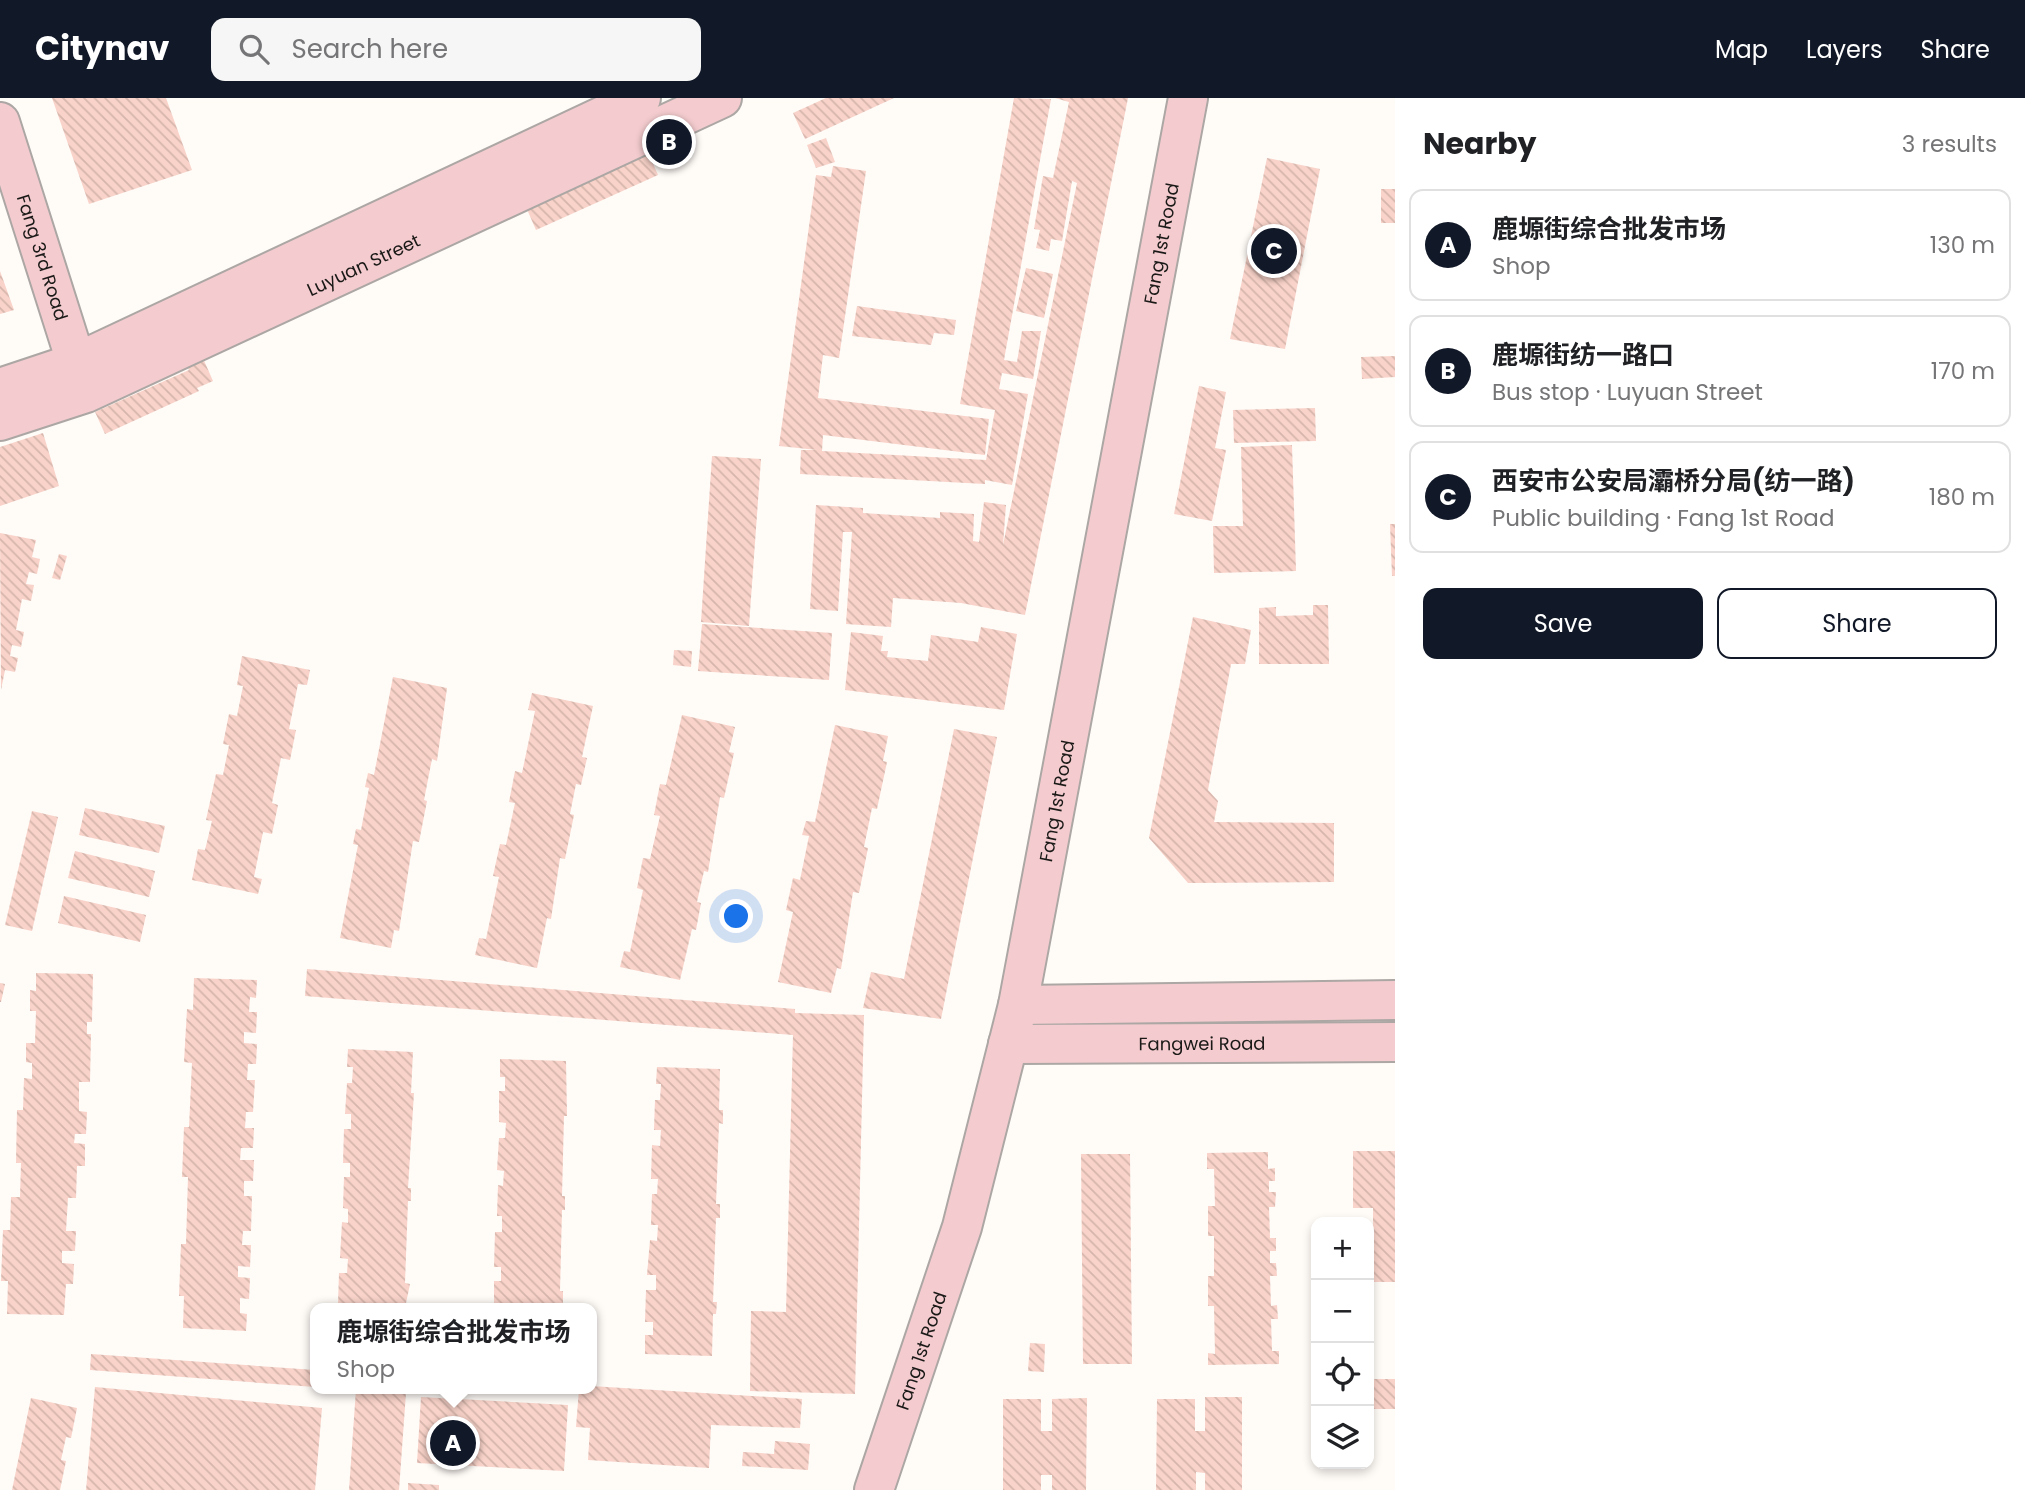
<!DOCTYPE html>
<html lang="en">
<head>
<meta charset="utf-8">
<style>
	:root { --surface:#fff; --page:#f6f6f6; --text:#202124; --muted:#757577; --line:#e0e0e0; --accent:#111827 }
	body { margin:0; font-family:Poppins,"Noto Sans SC",sans-serif; background:var(--page); color:var(--text) }
	.controls { position:absolute; right:21px; bottom:21px; display:grid; overflow:hidden; border-radius:14px; box-shadow:0 4px 10px #0003 }
	.controls button { width:63px; height:63px; display:grid; place-items:center; padding:0; border:0; border-bottom:2px solid var(--line); background:var(--surface); color:var(--text); font:35px sans-serif }
	.you { position:absolute; left:737px; top:819px; width:24px; height:24px; margin:-18px; border:5px solid #fff; border-radius:50%; background:#1a73e8; box-shadow:0 0 0 10px #1a73e833 }
	.badge { display:grid; place-items:center; width:46px; height:46px; border-radius:50%; background:var(--accent); color:#fff; font-size:23px; font-weight:700 }
	.pin { position:absolute; translate:-50% -50%; border:4px solid #fff; box-shadow:0 2px 7px #0006 }
	.popup { position:absolute; left:310px; top:1205px; width:287px; height:91px; box-sizing:border-box; display:grid; place-content:center; border-radius:14px; background:var(--surface); filter:drop-shadow(0 2px 5px #0005); font-size:23px; white-space:nowrap; color:var(--muted) }
	.popup b { font-size:26px; color:var(--text) }
	.popup::after { content:''; position:absolute; left:50%; top:100%; margin-left:-14px; border:14px solid transparent; border-top-color:var(--surface) }
	.list { margin:0; padding:0; list-style:none }
	h2 { display:flex; justify-content:space-between; align-items:center; height:91px; margin:0; padding:0 28px; font-size:30px }
	h2 small { font-size:23px; font-weight:400; color:var(--muted) }
	.list li { display:grid; grid-template-columns:46px 1fr auto; gap:21px; align-items:center; box-sizing:border-box; height:112px; margin:0 14px 14px; padding:0 14px; border:2px solid var(--line); border-radius:14px }
	.list b { display:block; font-size:26px; white-space:nowrap }
	.list p { margin:0; font-size:23px; white-space:nowrap; color:var(--muted) }
	.list em { font-size:23px; font-style:normal; color:var(--muted) }
	.actions { display:flex; gap:14px; padding:21px 28px }
	.actions a { flex:1; padding:16px 0; border:2px solid var(--accent); border-radius:14px; text-align:center; font-size:24px; color:var(--accent) }
	.actions .main { background:var(--accent); color:#fff }
	.icon { flex:none; width:38px; height:38px; fill:none; stroke:currentColor; stroke-width:2; stroke-linecap:round; stroke-linejoin:round }
	.map { position:relative; flex:none; width:1395px; height:1392px; overflow:hidden }
	header { display:flex; align-items:center; gap:42px; box-sizing:border-box; height:98px; padding:0 35px; background:var(--accent); color:#fff }
	header strong { font-size:33px }
	nav { display:flex; gap:38px; margin-inline-start:auto; font-size:24px }
	.search { width:490px; height:63px; background:var(--page); display:flex; align-items:center; gap:18px; box-sizing:border-box; padding:0 24px; border-radius:14px; color:var(--muted); font-size:26px }
	main { display:flex }
	aside { flex:1; background:var(--surface) }
	.map>svg:first-child { display:block }
	.building { fill:url(#building-back-hatch) }
	.lines { fill:none; stroke-linecap:round; stroke-linejoin:round }
	.secondary-casing { stroke:#aca7a4; stroke-width:42 }
	.secondary { stroke:#f4cccf; stroke-width:38 }
	.labels { text-anchor:middle; dominant-baseline:central; stroke-width:5; stroke-linejoin:round; paint-order:stroke }
	.street-label { font-size:18px; fill:#1a1917; stroke:#fff }
</style>
</head>
<body>
<header>
<strong>Citynav</strong>
<div class="search"><svg class="icon" aria-label="search" viewBox="0 0 24 24"><circle cx="10" cy="10" r="6"/><path d="M15 15l6 6"/></svg>Search here</div>
<nav><a>Map</a><a>Layers</a><a>Share</a></nav>
</header>
<main>
<div class="map">
<svg width="1395" height="1392" viewBox="0 0 1395 1392">
	<defs>
		<pattern id="building-back-hatch" width="6" height="6" patternUnits="userSpaceOnUse" patternTransform="scale(1.75)"><rect width="6" height="6" fill="#f9d3c9"/><path d="M-1 5l2 2M0 0l6 6M5-1l2 2" fill="none" stroke="#d5b5ac"/></pattern>
	</defs>
	<rect width="100%" height="100%" fill="#fffbf7"/>
	<path class="building" d="M 52,0 L 166,0 L 192,72 L 89,106 Z
		M 826,0 L 894,0 L 805,41 L 793,15 Z
		M 1014,0 L 1051,1 L 1004,262 L 1017,264 L 1022,233 L 1041,233 L 1033,281 L 1002,275 L 999,291 L 1028,296 L 1012,387 L 985,382 L 985,386 L 800,376 L 801,352 L 817,352 L 779,348 L 816,77 L 831,79 L 833,68 L 866,73 L 839,260 L 823,257 L 818,300 L 989,321 L 985,357 L 823,337 L 822,353 L 986,362 L 995,312 L 960,306 Z
		M 1055,0 L 1128,0 L 1025,517 L 961,505 L 893,500 L 891,529 L 846,526 L 852,434 L 843,434 L 838,513 L 810,511 L 816,407 L 863,410 L 863,415 L 940,420 L 940,414 L 974,416 L 973,443 L 979,444 L 984,404 L 1006,407 L 1003,447 L 1077,85 L 1072,83 L 1062,143 L 1051,141 L 1049,153 L 1036,150 L 1040,132 L 1034,131 L 1043,78 L 1053,80 L 1069,4 Z
		M 826,40 L 835,64 L 816,70 L 807,47 Z
		M 648,54 L 658,77 L 536,132 L 526,109 Z
		M 1267,60 L 1320,71 L 1285,251 L 1230,241 Z
		M 1381,91 L 1395,91 L 1395,125 L 1381,125 Z
		M 1026,170 L 1053,176 L 1044,220 L 1016,213 Z
		M 0,173 L 14,212 L 0,216 Z
		M 857,208 L 956,222 L 954,237 L 934,235 L 931,247 L 852,238 Z
		M 202,258 L 213,283 L 197,290 L 199,293 L 105,336 L 95,314 L 189,272 L 186,265 Z
		M 1395,258 L 1395,279 L 1362,281 L 1361,259 Z
		M 1199,288 L 1226,294 L 1215,350 L 1226,352 L 1212,423 L 1174,416 Z
		M 1315,310 L 1316,343 L 1234,345 L 1233,312 Z
		M 43,335 L 59,388 L 0,408 L 0,349 Z
		M 1292,347 L 1296,473 L 1214,475 L 1213,428 L 1243,428 L 1241,349 Z
		M 712,358 L 761,361 L 749,528 L 701,524 Z
		M 1390,426 L 1395,426 L 1395,478 L 1392,478 Z
		M 0,435 L 36,442 L 32,459 L 40,461 L 37,476 L 29,474 L 26,486 L 34,487 L 31,503 L 22,501 L 16,532 L 24,534 L 21,549 L 12,547 L 10,558 L 18,560 L 15,574 L 5,572 L 1,592 Z
		M 59,456 L 67,458 L 60,482 L 52,480 Z
		M 1313,507 L 1328,507 L 1329,566 L 1259,566 L 1259,510 L 1276,509 L 1276,518 L 1313,517 Z
		M 1193,519 L 1251,532 L 1245,566 L 1231,566 L 1208,692 L 1218,703 L 1214,724 L 1334,725 L 1334,784 L 1188,785 L 1149,740 Z
		M 702,526 L 832,535 L 829,582 L 698,573 Z
		M 981,529 L 1017,536 L 1004,612 L 845,592 L 851,534 L 883,538 L 881,553 L 888,553 L 887,559 L 928,563 L 931,537 L 978,544 Z
		M 674,552 L 692,553 L 691,569 L 673,567 Z
		M 242,558 L 310,572 L 307,587 L 298,586 L 289,631 L 296,632 L 290,662 L 281,660 L 272,705 L 278,707 L 272,736 L 263,734 L 254,779 L 262,781 L 258,796 L 192,782 L 198,751 L 205,752 L 212,723 L 206,722 L 216,676 L 223,677 L 229,647 L 223,646 L 229,616 L 237,618 L 243,588 L 237,587 Z
		M 393,579 L 447,590 L 437,663 L 432,661 L 424,702 L 427,703 L 419,744 L 413,743 L 399,833 L 394,832 L 391,850 L 340,840 L 358,747 L 353,746 L 356,731 L 361,732 L 369,690 L 365,689 L 368,675 L 374,677 Z
		M 532,595 L 593,608 L 582,659 L 587,660 L 581,687 L 576,686 L 570,716 L 574,717 L 565,761 L 560,760 L 551,821 L 547,820 L 537,870 L 475,857 L 479,840 L 486,841 L 499,779 L 493,778 L 500,746 L 506,747 L 515,705 L 509,704 L 515,673 L 522,675 L 535,613 L 528,612 Z
		M 682,617 L 735,629 L 729,654 L 734,655 L 724,700 L 720,699 L 708,774 L 704,773 L 697,804 L 701,805 L 696,832 L 692,831 L 680,882 L 620,869 L 624,853 L 630,854 L 643,792 L 637,790 L 643,760 L 650,761 L 660,718 L 654,717 L 660,686 L 666,687 Z
		M 835,627 L 888,638 L 883,663 L 887,664 L 877,711 L 872,710 L 864,749 L 868,750 L 859,795 L 853,794 L 841,871 L 837,870 L 831,895 L 778,884 L 793,814 L 786,812 L 793,780 L 800,782 L 809,738 L 802,737 L 806,723 L 815,724 Z
		M 954,631 L 997,639 L 941,921 L 863,910 L 871,874 L 904,881 Z
		M 85,710 L 165,728 L 159,755 L 79,737 Z
		M 32,713 L 58,719 L 32,833 L 5,827 Z
		M 75,753 L 155,773 L 149,799 L 68,780 Z
		M 64,798 L 146,817 L 140,844 L 58,825 Z
		M 307,871 L 795,911 L 795,915 L 864,917 L 855,1296 L 750,1293 L 751,1213 L 786,1214 L 793,937 L 305,898 Z
		M 36,875 L 93,876 L 92,924 L 87,924 L 87,936 L 91,936 L 90,984 L 79,984 L 79,1013 L 87,1014 L 86,1036 L 75,1036 L 74,1045 L 85,1046 L 85,1068 L 77,1068 L 76,1100 L 68,1100 L 66,1133 L 76,1133 L 75,1153 L 62,1153 L 62,1165 L 74,1166 L 73,1186 L 66,1186 L 64,1217 L 7,1216 L 8,1183 L 1,1183 L 3,1132 L 10,1132 L 11,1099 L 20,1099 L 21,1065 L 16,1065 L 17,1012 L 23,1012 L 24,980 L 32,981 L 32,965 L 26,964 L 26,945 L 35,945 L 36,913 L 30,913 L 30,892 L 36,893 Z
		M 194,880 L 257,882 L 256,900 L 250,899 L 249,914 L 257,914 L 256,935 L 244,934 L 244,945 L 257,946 L 256,966 L 248,966 L 247,982 L 255,982 L 253,1014 L 246,1014 L 245,1030 L 254,1030 L 253,1050 L 241,1050 L 240,1062 L 254,1062 L 253,1083 L 244,1083 L 244,1098 L 252,1098 L 251,1133 L 243,1133 L 242,1147 L 251,1147 L 250,1169 L 238,1168 L 238,1179 L 250,1180 L 249,1201 L 240,1200 L 240,1215 L 247,1216 L 246,1233 L 183,1230 L 184,1198 L 179,1198 L 181,1146 L 186,1146 L 188,1079 L 182,1079 L 184,1029 L 189,1029 L 192,965 L 184,964 L 187,911 L 193,912 Z
		M 0,885 L 5,886 L 1,904 L 0,904 Z
		M 348,951 L 413,954 L 411,995 L 414,995 L 408,1090 L 411,1090 L 411,1103 L 408,1103 L 405,1185 L 410,1186 L 405,1210 L 346,1210 L 346,1206 L 338,1206 L 339,1175 L 347,1175 L 348,1161 L 340,1160 L 342,1124 L 348,1125 L 348,1111 L 343,1110 L 344,1079 L 350,1079 L 350,1065 L 343,1065 L 344,1031 L 351,1031 L 351,1016 L 345,1016 L 347,985 L 352,985 L 353,969 L 347,969 Z
		M 500,961 L 566,963 L 567,1018 L 564,1018 L 562,1098 L 565,1098 L 565,1112 L 562,1112 L 560,1193 L 563,1193 L 563,1209 L 559,1210 L 494,1210 L 494,1183 L 501,1183 L 501,1169 L 494,1169 L 495,1134 L 502,1134 L 502,1118 L 497,1118 L 498,1087 L 503,1088 L 504,1073 L 497,1072 L 499,1040 L 505,1040 L 506,1025 L 499,1024 L 499,993 L 505,993 L 505,979 L 500,979 Z
		M 657,969 L 720,971 L 719,1012 L 723,1012 L 723,1026 L 719,1025 L 716,1106 L 720,1106 L 720,1120 L 716,1120 L 713,1204 L 717,1204 L 716,1216 L 713,1216 L 712,1258 L 645,1256 L 645,1237 L 653,1237 L 653,1224 L 645,1224 L 646,1192 L 656,1192 L 656,1177 L 647,1177 L 650,1142 L 657,1143 L 658,1127 L 651,1127 L 652,1096 L 657,1096 L 658,1081 L 651,1081 L 652,1047 L 660,1048 L 661,1032 L 654,1032 L 655,1002 L 660,1002 L 661,986 L 656,986 Z
		M 1353,1053 L 1395,1053 L 1395,1184 L 1369,1184 L 1369,1127 L 1373,1127 L 1373,1110 L 1353,1110 Z
		M 1268,1054 L 1268,1071 L 1275,1070 L 1275,1083 L 1269,1083 L 1269,1094 L 1276,1094 L 1275,1109 L 1269,1109 L 1270,1140 L 1276,1140 L 1276,1153 L 1270,1153 L 1270,1165 L 1276,1165 L 1277,1178 L 1270,1178 L 1271,1208 L 1277,1207 L 1278,1221 L 1271,1221 L 1272,1253 L 1279,1253 L 1279,1266 L 1208,1267 L 1208,1255 L 1215,1256 L 1214,1208 L 1208,1208 L 1208,1178 L 1214,1178 L 1214,1138 L 1208,1138 L 1208,1108 L 1215,1108 L 1214,1071 L 1207,1071 L 1207,1055 Z
		M 1081,1056 L 1130,1056 L 1132,1266 L 1083,1266 Z
		M 1030,1245 L 1045,1246 L 1044,1274 L 1028,1273 Z
		M 91,1256 L 315,1272 L 315,1289 L 90,1272 Z
		M 1369,1281 L 1395,1281 L 1395,1311 L 1369,1311 Z
		M 591,1288 L 802,1301 L 800,1330 L 711,1327 L 709,1370 L 588,1362 L 590,1330 L 576,1329 L 579,1291 L 591,1291 Z
		M 95,1289 L 322,1310 L 315,1392 L 86,1392 Z
		M 356,1291 L 406,1295 L 399,1392 L 349,1392 Z
		M 421,1299 L 568,1307 L 564,1373 L 417,1365 Z
		M 1205,1299 L 1242,1299 L 1242,1392 L 1205,1392 L 1205,1375 L 1196,1374 L 1196,1392 L 1156,1392 L 1157,1301 L 1195,1301 L 1195,1333 L 1205,1333 Z
		M 31,1300 L 77,1310 L 71,1340 L 66,1339 L 61,1362 L 66,1363 L 60,1392 L 12,1392 Z
		M 1087,1300 L 1086,1392 L 1052,1392 L 1052,1377 L 1041,1377 L 1041,1392 L 1003,1392 L 1003,1301 L 1041,1301 L 1041,1333 L 1052,1333 L 1052,1301 Z
		M 775,1343 L 810,1346 L 808,1372 L 742,1368 L 743,1354 L 774,1356 Z
		M 408,1385 L 439,1387 L 439,1392 L 408,1392 Z"/>
	<g class="lines">
		<defs>
			<g id="secondary">
				<path id="s1" d="M 0,24 L 84,289"/>
				<path d="M 0,290 L 78,264 L 641,0"/>
				<path id="s2" d="M 0,323 L 86,295 L 722,0"/>
				<path d="M 1018,907 L 1395,902"/>
				<path id="s3" d="M 1008,946 L 1395,944"/>
				<path id="s4" d="M 874,1392 L 962,1129 L 1018,907 L 1188,0"/>
			</g>
		</defs>
		<use href="#secondary" class="secondary-casing"/>
		<use href="#secondary" class="secondary"/>
	</g>
	<g class="labels">
		<g class="street-label">
			<text stroke="none"><textPath href="#s4" startOffset="1281">Fang 1st Road</textPath></text>
			<text stroke="none"><textPath href="#s1" startOffset="142">Fang 3rd Road</textPath></text>
			<text stroke="none"><textPath href="#s2" startOffset="396">Luyuan Street</textPath></text>
			<text stroke="none"><textPath href="#s4" startOffset="714">Fang 1st Road</textPath></text>
			<text stroke="none"><textPath href="#s3" startOffset="194">Fangwei Road</textPath></text>
			<text stroke="none"><textPath href="#s4" startOffset="147">Fang 1st Road</textPath></text>
		</g>
	</g>
</svg>
<div class="controls">
<button>+</button>
<button>−</button>
<button><svg class="icon" aria-label="locate" viewBox="0 0 24 24"><circle cx="12" cy="12" r="6"/><path d="M12 2v4M12 18v4M2 12h4M18 12h4"/></svg></button>
<button><svg class="icon" aria-label="layers" viewBox="0 0 24 24"><path d="M12 4l9 5-9 5-9-5zM3 14l9 5 9-5"/></svg></button>
</div>
<div class="you"></div>
<div class="pin badge" style="left:453px;top:1345px">A</div>
<div class="popup"><b>鹿塬街综合批发市场</b>Shop</div>
<div class="pin badge" style="left:669px;top:44px">B</div>
<div class="pin badge" style="left:1274px;top:153px">C</div>
</div>
<aside>
<h2>Nearby<small>3 results</small></h2>
<ul class="list">
<li><span class="badge">A</span><div><b>鹿塬街综合批发市场</b><p>Shop</p></div><em>130 m</em></li>
<li><span class="badge">B</span><div><b>鹿塬街纺一路口</b><p>Bus stop · Luyuan Street</p></div><em>170 m</em></li>
<li><span class="badge">C</span><div><b>西安市公安局灞桥分局(纺一路)</b><p>Public building · Fang 1st Road</p></div><em>180 m</em></li>
</ul>
<div class="actions"><a class="main">Save</a><a>Share</a></div>
</aside>
</main>
</body>
</html>
